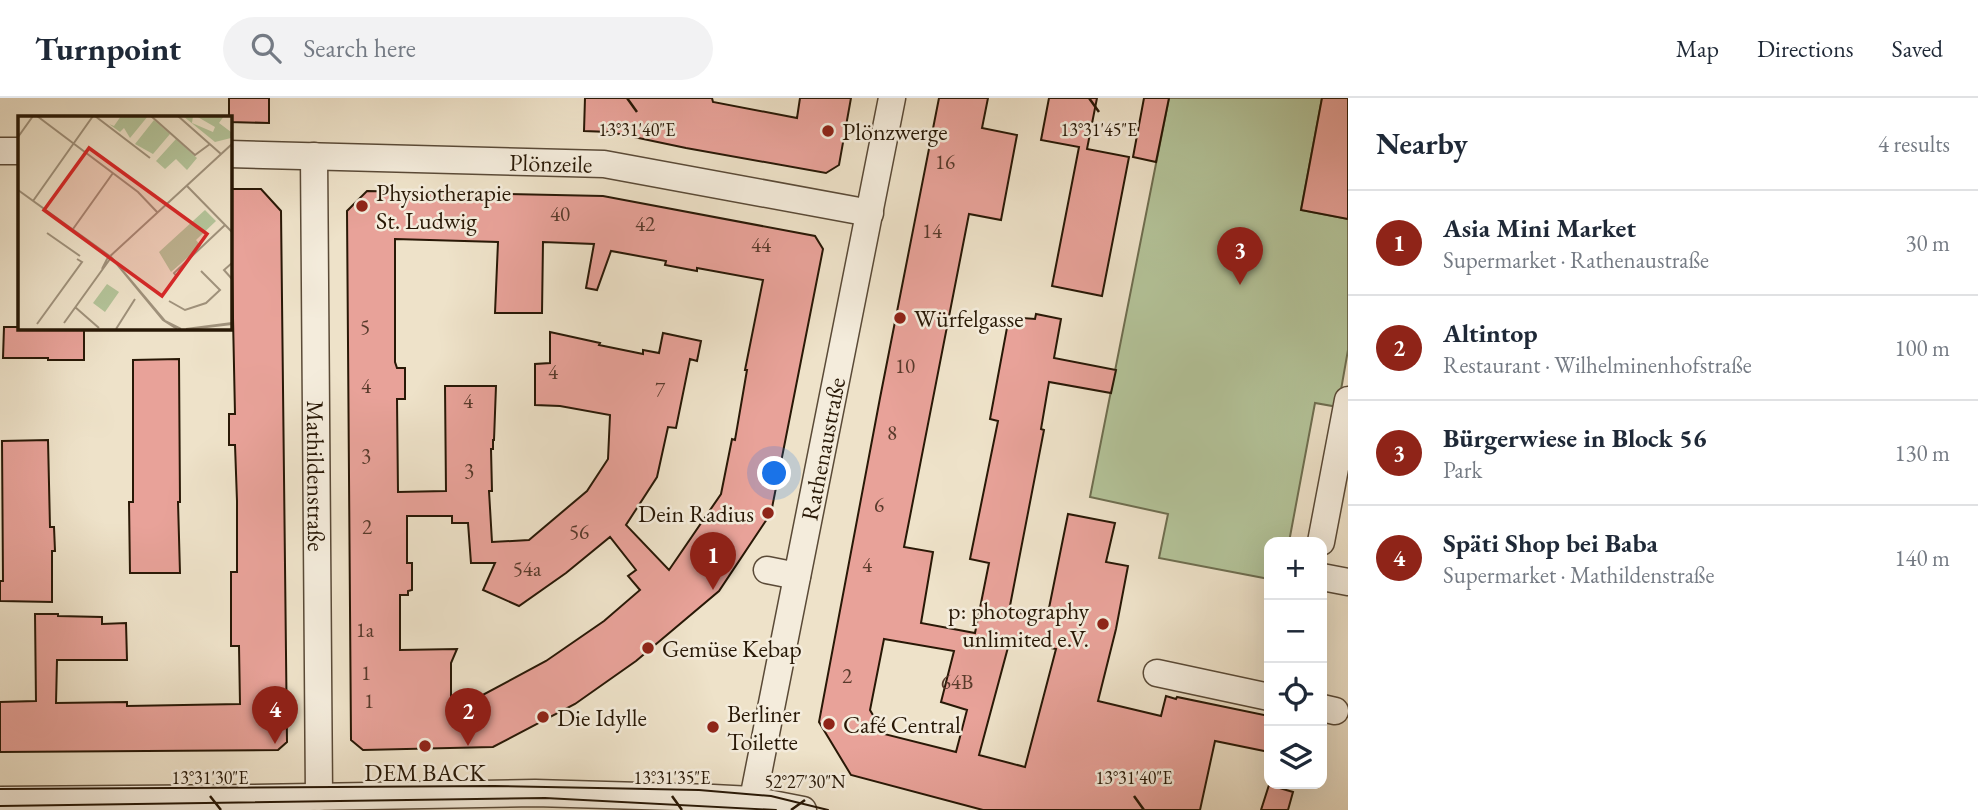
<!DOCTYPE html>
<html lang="en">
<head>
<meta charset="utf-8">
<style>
	:root { --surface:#fff; --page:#f2f2f3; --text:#1f2937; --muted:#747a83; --line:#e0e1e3; --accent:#8f2418 }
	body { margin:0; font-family:"EB Garamond",serif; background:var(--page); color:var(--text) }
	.controls { position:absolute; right:21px; bottom:21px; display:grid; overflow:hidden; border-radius:14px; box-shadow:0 7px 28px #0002 }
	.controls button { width:63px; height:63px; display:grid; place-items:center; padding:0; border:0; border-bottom:2px solid var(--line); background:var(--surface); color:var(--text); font:35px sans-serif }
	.you { position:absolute; left:775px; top:376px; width:24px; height:24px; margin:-18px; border:5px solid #fff; border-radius:50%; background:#1a73e8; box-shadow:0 0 0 10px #1a73e833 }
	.badge { display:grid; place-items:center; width:46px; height:46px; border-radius:50%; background:var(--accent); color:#fff; font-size:23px; font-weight:700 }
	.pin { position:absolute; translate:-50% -58px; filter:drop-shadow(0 2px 4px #0008) }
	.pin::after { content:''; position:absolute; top:37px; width:24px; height:21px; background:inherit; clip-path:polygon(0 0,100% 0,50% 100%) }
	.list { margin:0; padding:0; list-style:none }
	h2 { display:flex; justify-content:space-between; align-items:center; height:91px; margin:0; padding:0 28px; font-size:30px }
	h2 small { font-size:23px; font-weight:400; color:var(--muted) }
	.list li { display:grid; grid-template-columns:46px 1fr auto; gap:21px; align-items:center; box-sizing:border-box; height:105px; padding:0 28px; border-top:2px solid var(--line) }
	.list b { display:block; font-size:26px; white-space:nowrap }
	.list p { margin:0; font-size:23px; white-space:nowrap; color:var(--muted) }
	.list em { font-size:23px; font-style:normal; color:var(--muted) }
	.icon { flex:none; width:38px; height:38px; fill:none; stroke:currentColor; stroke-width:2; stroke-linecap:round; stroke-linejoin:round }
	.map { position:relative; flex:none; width:1348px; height:712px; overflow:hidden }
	header { display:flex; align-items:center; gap:42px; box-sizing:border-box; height:98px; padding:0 35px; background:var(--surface); border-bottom:2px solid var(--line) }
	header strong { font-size:33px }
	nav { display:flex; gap:38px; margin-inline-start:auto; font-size:24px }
	.search { width:490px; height:63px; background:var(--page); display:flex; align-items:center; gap:18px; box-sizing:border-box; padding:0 24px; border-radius:38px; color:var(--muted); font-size:26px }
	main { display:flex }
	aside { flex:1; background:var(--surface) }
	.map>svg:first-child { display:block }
	.green { fill:#b4c49a; stroke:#6e6e50; stroke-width:2 }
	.building { fill:#e8a299; stroke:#281806; stroke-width:2; fill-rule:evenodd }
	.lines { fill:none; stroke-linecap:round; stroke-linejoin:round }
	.minor-casing { stroke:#5a4a37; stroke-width:29 }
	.minor { stroke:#f4ecdc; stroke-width:26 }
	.tram { stroke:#281806; stroke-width:2 }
	.ticks { fill:none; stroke:#281806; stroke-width:2.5 }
	.poi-dot { fill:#8f2418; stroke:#f4ecdc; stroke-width:2.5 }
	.labels { text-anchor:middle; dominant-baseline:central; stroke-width:5; stroke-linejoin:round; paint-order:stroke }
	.number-label { font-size:21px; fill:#583a2b }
	.poi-label { font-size:24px; fill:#281806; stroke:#f4ecdc; text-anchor:start }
	.street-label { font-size:24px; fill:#281806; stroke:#f4ecdc }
	.inset-road { fill:none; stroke:#9f917b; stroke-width:2 }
	.view { fill:#d62828; fill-opacity:0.15; stroke:#d62828; stroke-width:3.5 }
	.inset-edge { fill:none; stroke:#281806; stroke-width:3.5 }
	.ticks-label { font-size:18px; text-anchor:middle; fill:#281806; stroke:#f4ecdc; stroke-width:5; stroke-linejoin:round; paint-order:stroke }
</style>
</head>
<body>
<header>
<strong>Turnpoint</strong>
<div class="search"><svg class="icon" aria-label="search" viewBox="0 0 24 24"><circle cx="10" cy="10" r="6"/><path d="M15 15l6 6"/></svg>Search here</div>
<nav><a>Map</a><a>Directions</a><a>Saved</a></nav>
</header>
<main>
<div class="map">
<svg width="1348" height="712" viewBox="0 0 1348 712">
	<rect width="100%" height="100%" fill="#eee2c9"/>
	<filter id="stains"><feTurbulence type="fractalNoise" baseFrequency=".00286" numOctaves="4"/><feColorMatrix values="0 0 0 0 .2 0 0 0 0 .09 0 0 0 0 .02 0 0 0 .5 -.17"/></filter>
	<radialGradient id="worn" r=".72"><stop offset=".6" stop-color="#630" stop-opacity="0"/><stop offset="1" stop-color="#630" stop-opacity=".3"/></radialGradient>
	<path class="green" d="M 1169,0 L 1322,0 L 1301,112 L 1348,121 L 1348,252 L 1338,309 L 1315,305 L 1289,444 L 1269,444 L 1269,481 L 1159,460 L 1168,416 L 1090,399 Z"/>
	<path class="building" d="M 229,0 L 269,0 L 269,25 L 229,24 Z
		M 585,0 L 712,0 L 713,4 L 797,20 L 800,0 L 851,0 L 839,67 L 826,75 L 686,50 L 610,34 L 584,33 Z
		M 939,0 L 988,0 L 982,30 L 1017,37 L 1001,122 L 969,116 L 904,449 L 933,454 L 921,525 L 975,535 L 989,465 L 970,461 L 998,323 L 990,321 L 1009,219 L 1035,221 L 1036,216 L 1061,221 L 1054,260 L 1116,272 L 1111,295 L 1049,284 L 1041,331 L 1044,332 L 1009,513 L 1047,520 L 1068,416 L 1115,425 L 1106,464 L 1128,468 L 1116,531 L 1098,603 L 1161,618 L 1166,598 L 1176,601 L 1177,599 L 1269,618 L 1269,654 L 1215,643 L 1200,712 L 983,712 L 851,677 L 819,624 L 880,300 ZM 884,541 L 954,553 L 941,604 L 967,612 L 956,654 L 884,636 L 870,612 ZM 1010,542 L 1056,551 L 1025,669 L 979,657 Z
		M 1049,0 L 1097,0 L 1087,51 L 1129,59 L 1102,198 L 1052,188 L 1079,49 L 1041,42 Z
		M 1144,0 L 1169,0 L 1156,64 L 1133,59 Z
		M 1322,0 L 1348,0 L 1348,121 L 1301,112 Z
		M 229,91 L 261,91 L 281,113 L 287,644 L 278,652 L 0,654 L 0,604 L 36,603 L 35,516 L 58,516 L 58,518 L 102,519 L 102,526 L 126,525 L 127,562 L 57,562 L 56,605 L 127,604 L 127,608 L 240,606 L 239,548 L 231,548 L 231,474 L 237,474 L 237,403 L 235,347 L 229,347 L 229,316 L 235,316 L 232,172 L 229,172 Z
		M 367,93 L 603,98 L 815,138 L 823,151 L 771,415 L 719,493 L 636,563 L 575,606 L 493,649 L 363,652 L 351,642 L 347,113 ZM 395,141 L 498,144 L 495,215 L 542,215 L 543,144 L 594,146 L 586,190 L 597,192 L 611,153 L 666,163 L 665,167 L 697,173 L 697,170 L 763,182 L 745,272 L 747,272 L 735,342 L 732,341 L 721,396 L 669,472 L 626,427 L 657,379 L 668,329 L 676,330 L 690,261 L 697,263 L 701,243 L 663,235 L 659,255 L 643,252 L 643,256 L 599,247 L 600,245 L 550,234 L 550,265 L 535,266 L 535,307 L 560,308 L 610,317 L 608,361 L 587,393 L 529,442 L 492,444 L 489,393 L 492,393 L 491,351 L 493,351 L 493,342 L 494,342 L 496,288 L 445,288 L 446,393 L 398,394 L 397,301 L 405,301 L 405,270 L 397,270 L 395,264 ZM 407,418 L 452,418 L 452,425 L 468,425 L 471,465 L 495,465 L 483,492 L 519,508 L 566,475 L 610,439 L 636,472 L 628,478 L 640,492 L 604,523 L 546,563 L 479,599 L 451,599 L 451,565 L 457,551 L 400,552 L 400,497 L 408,497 L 408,493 L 412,492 L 412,465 L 407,465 Z
		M 4,229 L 84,229 L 84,262 L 48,262 L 48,260 L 3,260 Z
		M 179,261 L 180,404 L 178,404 L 180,475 L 130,475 L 129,404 L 133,404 L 133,262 Z
		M 48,342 L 50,429 L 54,429 L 55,453 L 52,453 L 52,504 L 0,503 L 0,483 L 3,483 L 2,343 Z
		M 1269,687 L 1293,694 L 1288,712 L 1261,712 Z"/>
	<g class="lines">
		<defs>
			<g id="minor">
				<path d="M 0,53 L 19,53"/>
				<path id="s1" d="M 229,56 L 604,66 L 870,115"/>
				<path id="s2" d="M 314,58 L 319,699"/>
				<path d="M 1321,444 L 1348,302"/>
				<path d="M 767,472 L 797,478"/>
				<path d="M 1322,479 L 1348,484"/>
				<path d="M 1157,575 L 1269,599"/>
				<path d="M 1322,610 L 1335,613"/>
				<path d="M 0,702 L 254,700 L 535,695 L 713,700 L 752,702 L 803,712"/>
				<path id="s3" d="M 748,712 L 754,696 L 892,0"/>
			</g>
		</defs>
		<use href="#minor" class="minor-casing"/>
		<use href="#minor" class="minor"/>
		<path class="tram" d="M 0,691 L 494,688 L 699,692 L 771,698 L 828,712
			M 0,708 L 545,700 L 776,712"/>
	</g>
	<path class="ticks" d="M 627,0 L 637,14M 1089,0 L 1099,14M 210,698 L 221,712M 672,698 L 682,712M 1134,698 L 1144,712M 791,712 L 805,702"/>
	<g class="poi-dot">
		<circle cx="828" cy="33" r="7"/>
		<circle cx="362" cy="108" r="7"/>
		<circle cx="900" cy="220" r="7"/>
		<circle cx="768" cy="415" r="7"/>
		<circle cx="1103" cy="526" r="7"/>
		<circle cx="648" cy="550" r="7"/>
		<circle cx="543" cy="619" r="7"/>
		<circle cx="829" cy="626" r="7"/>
		<circle cx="713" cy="629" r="7"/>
		<circle cx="425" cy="648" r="7"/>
	</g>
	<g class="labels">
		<g class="number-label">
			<text x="945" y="63">16</text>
			<text x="560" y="115">40</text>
			<text x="645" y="125">42</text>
			<text x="932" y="132">14</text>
			<text x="761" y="146">44</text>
			<text x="365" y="228">5</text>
			<text x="905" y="267">10</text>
			<text x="553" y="273">4</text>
			<text x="366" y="287">4</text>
			<text x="660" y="291">7</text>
			<text x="468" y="302">4</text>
			<text x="892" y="334">8</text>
			<text x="366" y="357">3</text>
			<text x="469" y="372">3</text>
			<text x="879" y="406">6</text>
			<text x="367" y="428">2</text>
			<text x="579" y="433">56</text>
			<text x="867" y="466">4</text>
			<text x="527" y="470">54a</text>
			<text x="365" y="531">1a</text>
			<text x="366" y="574">1</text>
			<text x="847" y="577">2</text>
			<text x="957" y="583">64B</text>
			<text x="369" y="602">1</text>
		</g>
		<g class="poi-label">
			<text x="842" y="33">Plönzwerge</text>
			<text x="376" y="94">Physiotherapie<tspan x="376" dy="28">St. Ludwig</tspan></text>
			<text x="914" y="220">Würfelgasse</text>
			<text x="754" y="415" text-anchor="end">Dein Radius</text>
			<text x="1089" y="512" text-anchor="end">p: photography<tspan x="1089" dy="28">unlimited e.V.</tspan></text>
			<text x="662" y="550">Gemüse Kebap</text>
			<text x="727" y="615">Berliner<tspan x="727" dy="28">Toilette</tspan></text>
			<text x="557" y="619">Die Idylle</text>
			<text x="843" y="626">Café Central</text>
			<text x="425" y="674" text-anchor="middle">DEM BACK</text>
		</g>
		<g class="street-label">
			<text stroke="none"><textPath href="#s1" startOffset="322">Plönzeile</textPath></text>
			<text stroke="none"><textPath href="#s3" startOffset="369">Rathenaustraße</textPath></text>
			<text stroke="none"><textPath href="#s2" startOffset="320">Mathildenstraße</textPath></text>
		</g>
	</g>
	<g transform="translate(18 18)">
		<rect width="214" height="214" fill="#eee2c9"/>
		<path d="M 103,0 L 130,0 L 112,22 L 106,12 L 102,16 L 91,8 L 96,10 ZM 165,0 L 175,0 L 174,7 L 195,16 L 197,11 L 178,0 L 206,0 L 201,7 L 213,16 L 213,22 L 197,26 ZM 136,4 L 152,18 L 135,38 L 117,28 ZM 158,23 L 179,42 L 169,54 L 158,43 L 147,53 L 138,45 ZM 187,94 L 198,105 L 178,124 L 183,130 L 153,156 L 141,136 ZM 89,168 L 101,176 L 87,196 L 75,187 Z" fill="#b4c49a"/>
		<path class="inset-road" d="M 19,0 L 120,76 L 140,97M 77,0 L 132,42M 133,0 L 177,39 L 192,28M 160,0 L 203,38M 0,21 L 15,0M 169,70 L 214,116M 0,74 L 93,141 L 145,204 L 159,213M 0,74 L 94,142 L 147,205 L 163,213M 15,85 L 75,0M 55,113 L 95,57M 29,117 L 62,140M 214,147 L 206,154 L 214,163M 84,153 L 89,143 L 214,28M 159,161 L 156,157 L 207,109M 151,185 L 167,194 L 188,187 L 202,174 L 183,155M 57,191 L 81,212M 46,207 L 92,143M 19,208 L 64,146 L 59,143M 98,213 L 117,183M 168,213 L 214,207M 172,213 L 214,208"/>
		<path class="view" d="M 71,32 L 189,118 L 144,180 L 26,94 Z"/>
		<rect width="214" height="214" class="inset-edge"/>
	</g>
	<g class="ticks-label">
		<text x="637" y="38">13°31'40"E</text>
		<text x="1099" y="38">13°31'45"E</text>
		<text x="210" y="686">13°31'30"E</text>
		<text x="672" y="686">13°31'35"E</text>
		<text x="1134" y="686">13°31'40"E</text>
		<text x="805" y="690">52°27'30"N</text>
	</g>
	<rect width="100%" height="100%" filter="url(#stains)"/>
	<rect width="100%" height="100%" fill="url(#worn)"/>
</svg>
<div class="controls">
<button>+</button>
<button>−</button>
<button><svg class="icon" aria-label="locate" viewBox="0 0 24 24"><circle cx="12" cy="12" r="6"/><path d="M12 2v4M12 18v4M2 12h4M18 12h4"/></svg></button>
<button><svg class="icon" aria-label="layers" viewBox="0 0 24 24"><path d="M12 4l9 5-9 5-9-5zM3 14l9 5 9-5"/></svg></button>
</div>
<div class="you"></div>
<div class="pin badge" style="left:713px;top:492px">1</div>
<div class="pin badge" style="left:468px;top:648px">2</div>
<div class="pin badge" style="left:1240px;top:187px">3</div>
<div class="pin badge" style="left:275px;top:646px">4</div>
</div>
<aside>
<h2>Nearby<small>4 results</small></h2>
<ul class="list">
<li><span class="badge">1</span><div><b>Asia Mini Market</b><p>Supermarket · Rathenaustraße</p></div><em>30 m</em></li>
<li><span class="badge">2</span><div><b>Altintop</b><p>Restaurant · Wilhelminenhofstraße</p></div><em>100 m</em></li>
<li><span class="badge">3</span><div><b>Bürgerwiese in Block 56</b><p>Park</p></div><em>130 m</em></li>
<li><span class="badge">4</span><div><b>Späti Shop bei Baba</b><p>Supermarket · Mathildenstraße</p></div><em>140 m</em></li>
</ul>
</aside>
</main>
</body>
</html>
